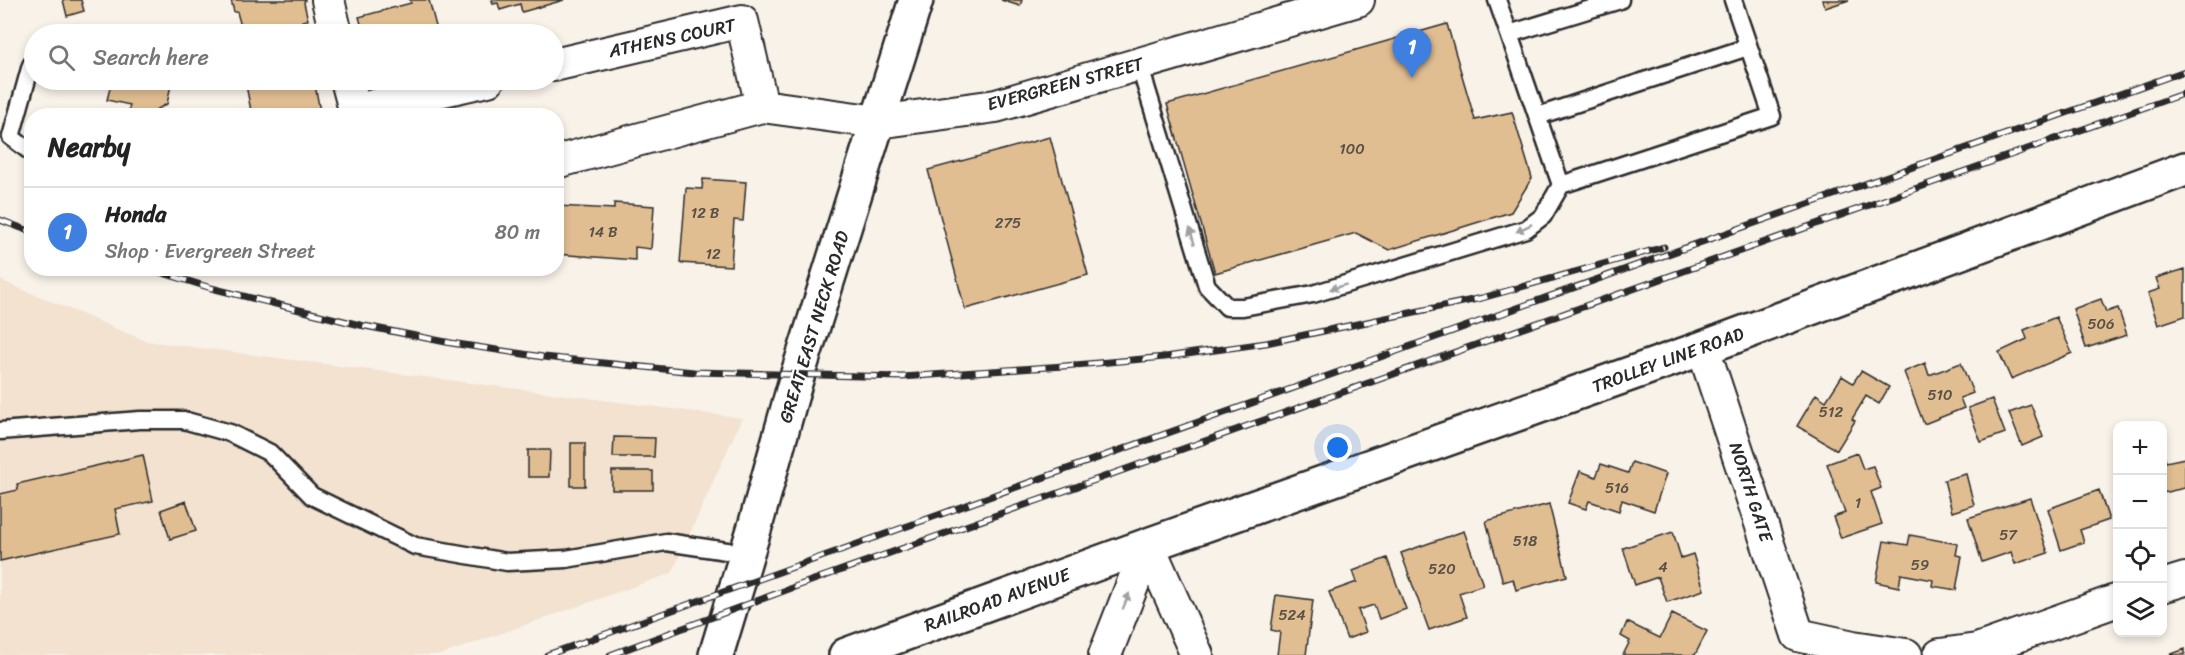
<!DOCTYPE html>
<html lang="en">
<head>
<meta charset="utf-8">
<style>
	:root { --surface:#fff; --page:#f6f6f6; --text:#222; --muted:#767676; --line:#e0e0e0; --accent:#c8321e }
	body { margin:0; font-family:Sriracha,sans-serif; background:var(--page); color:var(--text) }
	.controls { position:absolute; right:18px; bottom:18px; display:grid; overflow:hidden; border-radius:12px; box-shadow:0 3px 9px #0003 }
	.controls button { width:54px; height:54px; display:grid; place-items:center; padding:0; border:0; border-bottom:2px solid var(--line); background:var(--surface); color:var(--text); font:30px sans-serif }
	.you { position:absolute; left:1338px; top:448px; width:21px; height:21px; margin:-15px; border:4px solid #fff; border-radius:50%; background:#1a73e8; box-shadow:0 0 0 9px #1a73e833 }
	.badge { display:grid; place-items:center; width:39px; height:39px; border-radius:50%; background:var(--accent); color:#fff; font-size:20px; font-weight:700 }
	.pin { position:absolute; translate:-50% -50px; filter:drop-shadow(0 2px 3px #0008) }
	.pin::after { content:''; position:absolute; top:32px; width:21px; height:18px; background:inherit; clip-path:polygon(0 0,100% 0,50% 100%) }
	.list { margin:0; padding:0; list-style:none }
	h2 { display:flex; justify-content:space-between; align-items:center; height:78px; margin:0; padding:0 24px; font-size:26px }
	h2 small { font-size:20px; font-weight:400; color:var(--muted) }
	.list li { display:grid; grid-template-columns:39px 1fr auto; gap:18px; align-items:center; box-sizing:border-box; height:90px; padding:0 24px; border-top:2px solid var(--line) }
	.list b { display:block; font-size:22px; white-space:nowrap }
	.list p { margin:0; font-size:20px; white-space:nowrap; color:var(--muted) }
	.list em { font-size:20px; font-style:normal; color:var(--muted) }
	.icon { flex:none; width:33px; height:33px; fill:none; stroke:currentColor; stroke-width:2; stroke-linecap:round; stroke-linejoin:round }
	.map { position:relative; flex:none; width:2185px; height:655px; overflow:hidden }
	.search { position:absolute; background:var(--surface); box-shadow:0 3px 9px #0003; left:24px; top:24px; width:540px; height:66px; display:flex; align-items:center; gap:15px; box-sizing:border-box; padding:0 21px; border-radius:33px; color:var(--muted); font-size:22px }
	.panel { position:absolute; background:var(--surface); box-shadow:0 3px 9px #0003; left:24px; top:108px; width:540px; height:168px; border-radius:24px }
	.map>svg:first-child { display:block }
	.built { fill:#f2e2cf }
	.building { fill:#e1be92; stroke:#2b2b2b; stroke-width:1.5 }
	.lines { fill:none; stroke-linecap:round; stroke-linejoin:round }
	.service-casing { stroke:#2b2b2b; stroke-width:21 }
	.minor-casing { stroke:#2b2b2b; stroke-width:36 }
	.secondary-casing { stroke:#2b2b2b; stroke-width:38 }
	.service { stroke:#fff; stroke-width:16 }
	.minor { stroke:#fff; stroke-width:32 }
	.secondary { stroke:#fff; stroke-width:33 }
	.rail-casing { stroke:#2b2b2b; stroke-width:7 }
	.rail { stroke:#fff; stroke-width:4.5; stroke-dasharray:14; stroke-linecap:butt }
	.oneway { fill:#a0a0a0 }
	.labels { text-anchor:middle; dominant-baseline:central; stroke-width:4.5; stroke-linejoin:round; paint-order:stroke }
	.number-label { font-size:15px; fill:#585045 }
	.street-label { font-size:18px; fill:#2b2b2b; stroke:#fff }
</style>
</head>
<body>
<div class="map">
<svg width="2185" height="655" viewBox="0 0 2185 655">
	<rect width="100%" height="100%" fill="#f9f2e9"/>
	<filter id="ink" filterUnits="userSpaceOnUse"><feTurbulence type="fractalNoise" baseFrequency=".0167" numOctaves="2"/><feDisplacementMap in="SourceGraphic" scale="12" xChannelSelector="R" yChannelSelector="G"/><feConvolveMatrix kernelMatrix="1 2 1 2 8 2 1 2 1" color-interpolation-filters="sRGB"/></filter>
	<g filter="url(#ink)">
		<path class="built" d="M 0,280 L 146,341 L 742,418 L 672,573 L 440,655 L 0,655 Z"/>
		<path class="building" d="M 63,0 L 81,0 L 84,11 L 67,16 Z
			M 231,0 L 305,0 L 304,3 L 308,20 L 302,21 L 303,26 L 270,34 L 243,34 L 237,12 L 234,12 Z
			M 410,0 L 429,0 L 438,34 L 364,34 L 359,17 L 411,3 Z
			M 492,0 L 564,0 L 522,12 L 520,4 L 500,10 L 498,3 L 493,4 Z
			M 1001,0 L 1022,0 L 1020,6 Z
			M 1822,0 L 1849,0 L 1825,8 Z
			M 1447,24 L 1475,120 L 1512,112 L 1532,178 L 1511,212 L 1389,250 L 1356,233 L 1215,273 L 1167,104 Z
			M 112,80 L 172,80 L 167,104 L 154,111 L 153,116 L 127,116 L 130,105 L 107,100 Z
			M 245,80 L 314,80 L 321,116 L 252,116 Z
			M 1050,137 L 1088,275 L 965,309 L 928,170 Z
			M 703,179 L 746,182 L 743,221 L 734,220 L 731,266 L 680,263 L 686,188 L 702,189 Z
			M 614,203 L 654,206 L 651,249 L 635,247 L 635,260 L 556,254 L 557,206 L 614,209 Z
			M 2185,269 L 2185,316 L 2158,325 L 2148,293 L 2160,289 L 2156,278 Z
			M 2101,299 L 2106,312 L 2118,308 L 2127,335 L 2086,348 L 2073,309 Z
			M 2056,317 L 2072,353 L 2011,379 L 1999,352 L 2027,339 L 2024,330 Z
			M 1925,363 L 1929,375 L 1961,363 L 1973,393 L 1960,398 L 1964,408 L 1924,424 L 1904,372 Z
			M 1861,371 L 1889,387 L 1879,404 L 1866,396 L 1852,419 L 1855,421 L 1837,450 L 1797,426 L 1816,394 L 1826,401 L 1842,376 L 1853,383 Z
			M 1992,399 L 2005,433 L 1981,442 L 1968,408 Z
			M 2031,405 L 2043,437 L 2022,446 L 2009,413 Z
			M 614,437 L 655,438 L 654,457 L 613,457 Z
			M 571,443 L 585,443 L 585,486 L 571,486 Z
			M 2162,449 L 2166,462 L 2185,458 L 2185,488 L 2162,493 Z
			M 528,450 L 550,450 L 549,477 L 528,477 Z
			M 1857,453 L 1863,469 L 1873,466 L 1881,488 L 1871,492 L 1882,524 L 1841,538 L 1833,517 L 1845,513 L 1827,464 Z
			M 143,455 L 153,501 L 115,509 L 120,534 L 0,561 L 0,494 L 18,490 L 17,484 Z
			M 1632,462 L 1666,474 L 1654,511 L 1622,500 L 1619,511 L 1589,501 L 1586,509 L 1568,503 L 1580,471 L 1596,477 L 1601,464 L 1628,473 Z
			M 612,471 L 653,471 L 653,490 L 612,490 Z
			M 1966,474 L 1974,505 L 1952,512 L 1944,480 Z
			M 2099,490 L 2109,520 L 2080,530 L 2084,542 L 2061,550 L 2048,509 Z
			M 2030,498 L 2048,553 L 2015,564 L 2011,552 L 1982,562 L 1968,518 Z
			M 186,501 L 196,531 L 170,539 L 161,510 Z
			M 1549,504 L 1567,576 L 1516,590 L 1513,579 L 1503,582 L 1486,521 Z
			M 1464,531 L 1483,585 L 1459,593 L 1467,617 L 1429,630 L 1401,553 Z
			M 1673,532 L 1681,558 L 1693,554 L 1704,590 L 1667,602 L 1658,577 L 1635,585 L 1623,548 Z
			M 1910,535 L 1958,544 L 1956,555 L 1962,556 L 1956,590 L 1932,586 L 1933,580 L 1901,574 L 1899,587 L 1876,582 L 1884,541 L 1908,545 Z
			M 1387,558 L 1406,609 L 1379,619 L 1374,605 L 1358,610 L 1366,632 L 1347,639 L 1329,592 L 1357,582 L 1353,571 Z
			M 1276,595 L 1313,600 L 1306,655 L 1277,655 L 1280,632 L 1271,630 Z
			M 1672,614 L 1707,631 L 1695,655 L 1623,655 L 1630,641 L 1621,636 L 1627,622 L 1660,638 Z
			M 2185,649 L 2185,655 L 2169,655 Z"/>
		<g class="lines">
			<defs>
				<path id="service" d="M 1497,0 L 1509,34 L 1620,0
					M 1509,34 L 1561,185 L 1772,116 L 1733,0
					M 1139,64 L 1207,286 L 1227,307 L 1243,307 L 1313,294 L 1526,229 L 1543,216 L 1561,185
					M 31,65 L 11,137 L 32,153
					M 1538,116 L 1748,47
					M 0,431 L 140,420 L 183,420 L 230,433 L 270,453 L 312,496 L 415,546 L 507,562 L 566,559 L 666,542 L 747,554"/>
				<path id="minor" d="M 328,0 L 336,34
					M 554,65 L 742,21 L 762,106
					M 347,80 L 355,110 L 488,80
					M 556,162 L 762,106 L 878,122 L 996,106 L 1358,0
					M 1703,348 L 1798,635
					M 1148,545 L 1197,655
					M 2162,586 L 2185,579
					M 1798,635 L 1853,647 L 1906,655
					M 1105,655 L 1148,545
					M 1940,655 L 1977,650 L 2118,600"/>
				<path id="secondary" d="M 716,655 L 756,523 L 795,383 L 916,0
					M 846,655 L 1148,545 L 1703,348 L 2185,169"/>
			</defs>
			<use href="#service" class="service-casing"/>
			<use href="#minor" class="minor-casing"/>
			<use href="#secondary" class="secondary-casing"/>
			<use href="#service" class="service"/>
			<use href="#minor" class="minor"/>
			<use href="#secondary" class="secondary"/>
			<defs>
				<path id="rail" d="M 0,220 L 32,232
					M 147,268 L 211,288 L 360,325 L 451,343 L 543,357 L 694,372 L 902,377 L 1064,366 L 1165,357 L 1266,343 L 1482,298 L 1664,247
					M 547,655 L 1794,209 L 2185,71
					M 610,655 L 808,582 L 2185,93"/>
			</defs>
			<use href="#rail" class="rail-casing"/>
			<use href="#rail" class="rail"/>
		</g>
		<defs><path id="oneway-solid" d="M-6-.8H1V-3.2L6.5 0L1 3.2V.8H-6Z" transform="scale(1.5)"/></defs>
		<g class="oneway">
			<use href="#oneway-solid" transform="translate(1524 228) rotate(154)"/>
			<use href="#oneway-solid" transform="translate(1192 236) rotate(-107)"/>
			<use href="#oneway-solid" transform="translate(1338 287) rotate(163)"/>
			<use href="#oneway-solid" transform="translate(1126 601) rotate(-68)"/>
		</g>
	</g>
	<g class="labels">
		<g class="number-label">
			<text x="1352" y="149">100</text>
			<text x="705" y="213">12 B</text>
			<text x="1008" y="223">275</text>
			<text x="603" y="232">14 B</text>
			<text x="713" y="254">12</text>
			<text x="2101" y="324">506</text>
			<text x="1940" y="395">510</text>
			<text x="1831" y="412">512</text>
			<text x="1617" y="488">516</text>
			<text x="1858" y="503">1</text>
			<text x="2008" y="535">57</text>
			<text x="1525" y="541">518</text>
			<text x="1920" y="565">59</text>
			<text x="1663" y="567">4</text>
			<text x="1442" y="569">520</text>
			<text x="1292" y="615">524</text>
		</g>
		<g class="street-label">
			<text transform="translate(672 38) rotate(-12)">ATHENS COURT</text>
			<text transform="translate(1065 84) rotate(-15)">EVERGREEN STREET</text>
			<text transform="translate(814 327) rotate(-73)">GREAT EAST NECK ROAD</text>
			<text transform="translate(1668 360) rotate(-20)">TROLLEY LINE ROAD</text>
			<text transform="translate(1751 492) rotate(72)">NORTH GATE</text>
			<text transform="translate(997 600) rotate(-20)">RAILROAD AVENUE</text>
		</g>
	</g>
</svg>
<div class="controls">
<button>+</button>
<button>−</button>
<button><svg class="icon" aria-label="locate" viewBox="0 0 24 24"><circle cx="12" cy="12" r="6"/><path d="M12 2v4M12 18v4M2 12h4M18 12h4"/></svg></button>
<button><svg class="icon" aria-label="layers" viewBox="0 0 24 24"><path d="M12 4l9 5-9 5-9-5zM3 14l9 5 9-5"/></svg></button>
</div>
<div class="you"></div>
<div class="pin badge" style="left:1412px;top:78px;background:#3f7fe0">1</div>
<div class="search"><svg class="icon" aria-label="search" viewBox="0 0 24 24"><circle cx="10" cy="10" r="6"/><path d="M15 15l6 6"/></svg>Search here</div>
<section class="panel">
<h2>Nearby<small></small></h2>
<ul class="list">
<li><span class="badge" style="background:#3f7fe0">1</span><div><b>Honda</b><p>Shop · Evergreen Street</p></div><em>80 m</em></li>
</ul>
</section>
</div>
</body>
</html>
